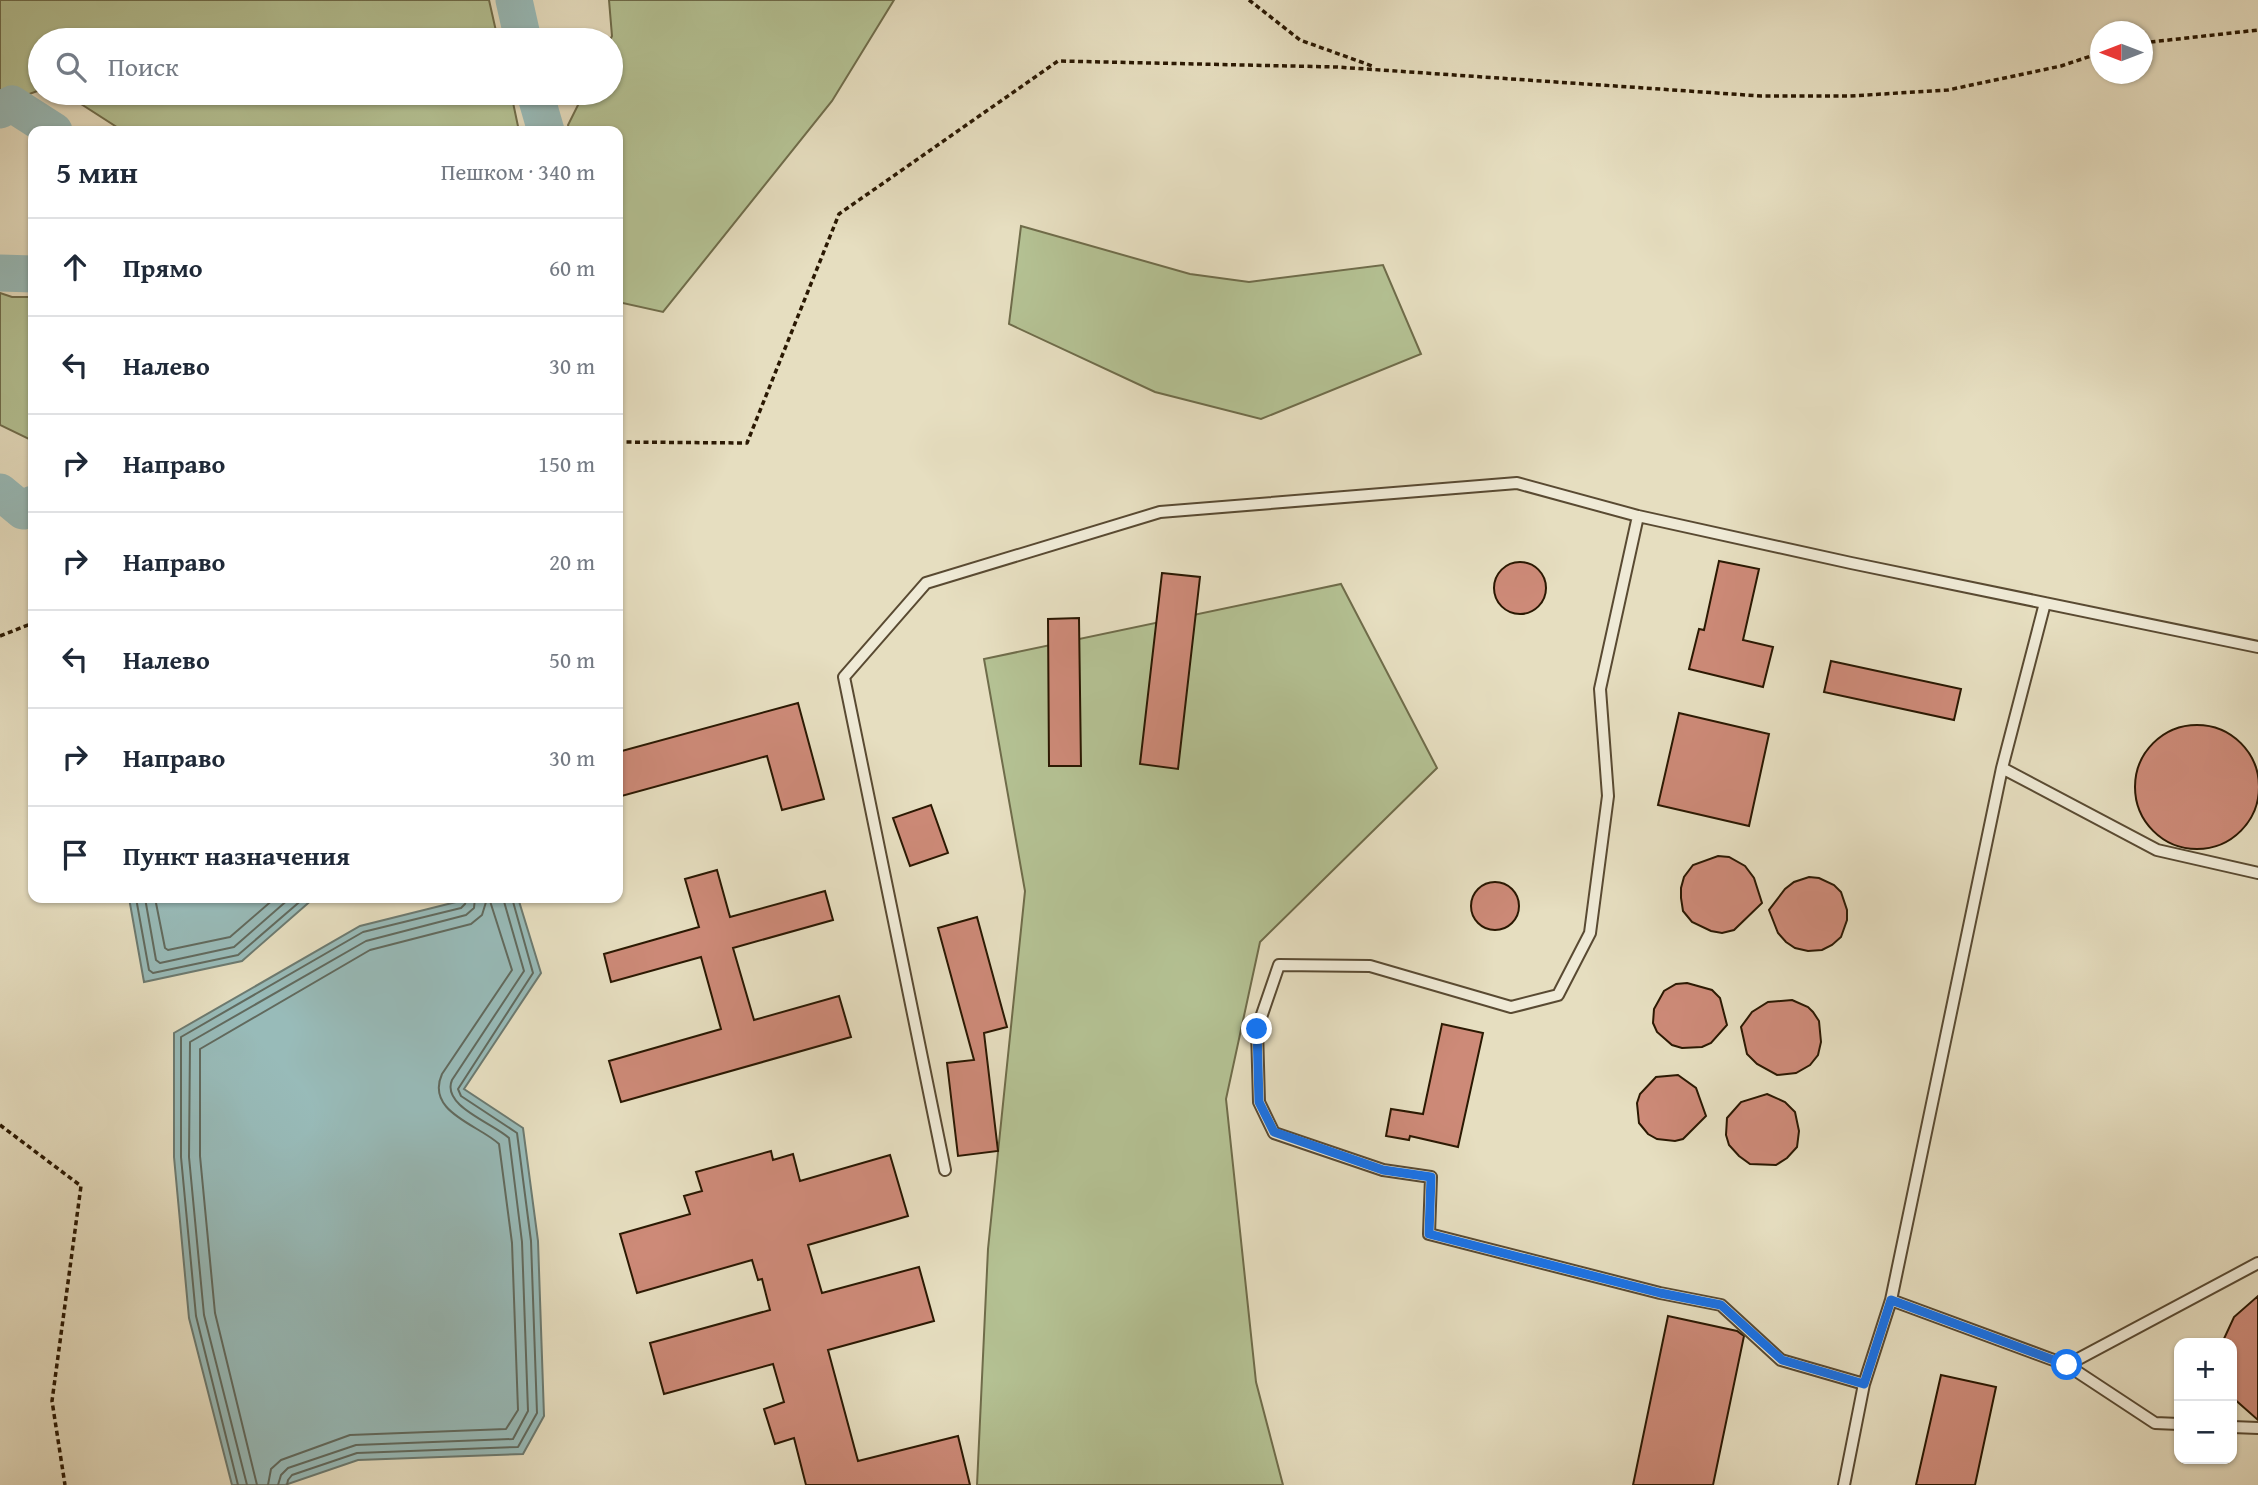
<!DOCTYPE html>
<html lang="ru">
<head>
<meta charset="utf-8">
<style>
	:root { --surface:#fff; --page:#f2f2f3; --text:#1f2937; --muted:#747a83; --line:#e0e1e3 }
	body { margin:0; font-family:"Gentium Book Plus",serif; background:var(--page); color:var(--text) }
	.controls { position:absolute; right:21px; bottom:21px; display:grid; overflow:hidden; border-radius:14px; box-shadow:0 2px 5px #0004 }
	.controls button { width:63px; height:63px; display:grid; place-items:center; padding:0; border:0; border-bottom:2px solid var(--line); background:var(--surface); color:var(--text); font:35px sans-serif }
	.compass { position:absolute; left:2090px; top:21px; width:63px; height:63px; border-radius:50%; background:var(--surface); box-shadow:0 2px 5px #0004; rotate:270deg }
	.stop { position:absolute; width:21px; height:21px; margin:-16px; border:5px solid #1a73e8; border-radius:50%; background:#fff }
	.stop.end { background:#1a73e8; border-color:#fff; box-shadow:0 2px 7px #0008 }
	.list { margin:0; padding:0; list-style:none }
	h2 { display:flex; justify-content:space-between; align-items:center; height:91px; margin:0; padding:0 28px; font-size:30px }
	h2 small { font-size:23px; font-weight:400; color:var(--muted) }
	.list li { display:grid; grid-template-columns:46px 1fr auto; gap:21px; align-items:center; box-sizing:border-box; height:98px; padding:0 28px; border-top:2px solid var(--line) }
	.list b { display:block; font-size:26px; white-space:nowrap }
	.list em { font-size:23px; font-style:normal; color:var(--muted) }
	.icon { flex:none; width:38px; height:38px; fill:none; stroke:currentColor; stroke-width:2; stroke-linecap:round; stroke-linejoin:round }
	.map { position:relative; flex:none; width:2258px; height:1485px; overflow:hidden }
	.search { position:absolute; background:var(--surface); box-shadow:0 2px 5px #0004; left:28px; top:28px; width:595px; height:77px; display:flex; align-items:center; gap:18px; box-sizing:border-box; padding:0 24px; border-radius:38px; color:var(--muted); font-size:26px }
	.panel { position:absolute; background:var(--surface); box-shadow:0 2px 5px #0004; left:28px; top:126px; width:595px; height:777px; border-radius:14px }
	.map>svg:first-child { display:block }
	.green { fill:#b4c193; stroke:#6f6c4a; stroke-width:2 }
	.water { fill:#98bbb9; stroke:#6c7a70; stroke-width:2 }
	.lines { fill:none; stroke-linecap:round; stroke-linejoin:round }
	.shore { stroke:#616a5e; stroke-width:2 }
	.river { stroke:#98bbb9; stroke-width:37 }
	.building { fill:#cd8a78; stroke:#2a1802; stroke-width:2 }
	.service-casing { stroke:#594a32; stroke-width:14 }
	.path { stroke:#2a1802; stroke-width:3.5; stroke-dasharray:5 3.5; stroke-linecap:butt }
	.service { stroke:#efead6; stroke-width:10 }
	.route { stroke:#1a73e8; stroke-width:9 }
</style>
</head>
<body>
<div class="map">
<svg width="2258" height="1485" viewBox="0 0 2258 1485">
	<rect width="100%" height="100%" fill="#e6dec0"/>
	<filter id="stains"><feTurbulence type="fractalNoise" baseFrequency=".00286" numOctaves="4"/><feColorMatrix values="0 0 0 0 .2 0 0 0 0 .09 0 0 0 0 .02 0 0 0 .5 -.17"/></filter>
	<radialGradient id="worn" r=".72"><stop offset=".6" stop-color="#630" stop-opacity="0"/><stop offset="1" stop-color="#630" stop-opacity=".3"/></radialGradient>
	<path class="green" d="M 0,0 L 489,0 L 498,40 L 40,40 L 40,90 L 0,105 Z
		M 609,0 L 894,0 L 832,101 L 663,312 L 618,302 L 618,131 L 570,131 L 568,125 L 584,93 L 611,93 L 610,40 L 612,36 Z
		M 64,93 L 511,93 L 519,131 L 123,131 Z
		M 1021,226 L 1190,274 L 1249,282 L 1383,265 L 1421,354 L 1261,419 L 1155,392 L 1009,324 Z
		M 0,293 L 12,297 L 33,297 L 33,441 L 0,425 Z
		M 1341,584 L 1437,768 L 1260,942 L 1226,1099 L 1256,1382 L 1283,1485 L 977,1485 L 988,1249 L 1025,891 L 984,659 Z"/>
	<path class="water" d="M 129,898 L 314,898 L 242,961 L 144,982 Z
		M 472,898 L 518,898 L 541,973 L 464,1089 L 523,1128 L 538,1241 L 544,1416 L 523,1454 L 358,1460 L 285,1485 L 232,1485 L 189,1318 L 174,1157 L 174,1033 L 360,926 Z"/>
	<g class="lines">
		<path class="shore" d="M 136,898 L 149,970 L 153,973 L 238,955 L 304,898
			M 145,898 L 156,960 L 160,963 L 234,947 L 290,898
			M 155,898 L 165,948 L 168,950 L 230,937 L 275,898
			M 238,1485 L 196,1316 L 181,1157 L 181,1037 L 363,932 L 461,908 L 465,904 L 467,898
			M 247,1485 L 204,1315 L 189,1157 L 190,1042 L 366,941 L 466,915 L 474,908 L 475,898
			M 257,1485 L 215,1313 L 200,1156 L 200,1049 L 370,950 L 471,924 L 482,915 L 486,902 L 490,901 L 512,970 L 442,1074 C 425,1112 479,1125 499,1144 L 512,1243 L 518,1410 L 506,1429 L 350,1435 L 281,1460 L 271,1469 L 268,1485
			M 278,1485 L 281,1475 L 288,1468 L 356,1445 L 513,1439 L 528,1411 L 522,1242 L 509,1138 C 493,1123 441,1106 452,1080 L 524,971 L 503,898
			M 287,1485 L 288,1480 L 292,1475 L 357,1453 L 518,1447 L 537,1413 L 531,1241 L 517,1133 L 461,1096 L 458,1089 L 533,973 L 512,898"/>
		<path class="river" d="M 514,0 L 523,40
			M 535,93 L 546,131
			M 0,110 L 12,104 L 54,131
			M 0,273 L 33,274
			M 0,492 L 23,511 L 33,504"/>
	</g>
	<path class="building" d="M 1719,561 L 1759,569 L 1743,640 L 1773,647 L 1763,687 L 1689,669 L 1699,629 L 1704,630 Z
		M1494 588a26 26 0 1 1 52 0a26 26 0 1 1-52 0Z
		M 1162,573 L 1200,577 L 1178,769 L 1140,764 Z
		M 1079,618 L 1081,766 L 1049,766 L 1048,619 Z
		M 1831,661 L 1961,689 L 1954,720 L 1824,692 Z
		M 798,703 L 824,799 L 782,810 L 767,756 L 618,797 L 618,752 Z
		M 1679,713 L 1769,734 L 1749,826 L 1658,805 Z
		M2135 787a62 62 0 1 1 124 0a62 62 0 1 1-124 0Z
		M 931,805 L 948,853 L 910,866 L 893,818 Z
		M 1718,856 L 1729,857 L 1745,866 L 1754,878 L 1762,903 L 1734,930 L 1722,933 L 1711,931 L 1692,922 L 1683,911 L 1681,898 L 1681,888 L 1684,877 L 1693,865 Z
		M 717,870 L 730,917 L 825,891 L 833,920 L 733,948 L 754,1020 L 839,996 L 851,1037 L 621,1102 L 609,1061 L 721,1029 L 701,957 L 611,982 L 604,954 L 699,927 L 685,879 Z
		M 1809,877 L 1819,878 L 1834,885 L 1841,892 L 1847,910 L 1847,920 L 1841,937 L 1832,945 L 1822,950 L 1808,951 L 1795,948 L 1786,942 L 1778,933 L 1769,910 L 1785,889 L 1794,882 Z
		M1471 906a24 24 0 1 1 48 0a24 24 0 1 1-48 0Z
		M 977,917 L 1007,1027 L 984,1033 L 998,1151 L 958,1156 L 947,1063 L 974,1060 L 938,928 Z
		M 1687,983 L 1712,990 L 1720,998 L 1727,1025 L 1711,1043 L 1702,1047 L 1682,1048 L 1672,1045 L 1657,1032 L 1653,1023 L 1654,1009 L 1664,991 L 1676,984 Z
		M 1792,1000 L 1808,1007 L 1813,1012 L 1819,1021 L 1821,1042 L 1818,1055 L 1810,1065 L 1796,1073 L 1777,1075 L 1757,1064 L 1747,1054 L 1741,1027 L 1752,1012 L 1768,1002 Z
		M 1442,1024 L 1483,1033 L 1458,1147 L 1410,1136 L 1409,1140 L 1386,1136 L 1391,1109 L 1423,1114 Z
		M 1678,1075 L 1696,1088 L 1706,1116 L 1683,1139 L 1675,1141 L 1657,1139 L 1648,1134 L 1639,1123 L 1637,1103 L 1640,1094 L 1656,1077 Z
		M 1767,1094 L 1785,1102 L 1795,1112 L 1799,1131 L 1797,1147 L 1787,1158 L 1776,1165 L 1750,1164 L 1739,1156 L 1729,1145 L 1726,1135 L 1727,1118 L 1741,1102 Z
		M 771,1151 L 773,1160 L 793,1154 L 800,1181 L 890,1155 L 908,1216 L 808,1245 L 822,1293 L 919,1267 L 934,1321 L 828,1350 L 858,1461 L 958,1436 L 970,1485 L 806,1485 L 794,1438 L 775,1444 L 764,1409 L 784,1402 L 773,1364 L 664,1394 L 650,1343 L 770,1310 L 762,1279 L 758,1280 L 752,1260 L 637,1293 L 620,1234 L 690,1214 L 684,1196 L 702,1191 L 696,1172 Z
		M 2258,1296 L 2258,1420 L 2232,1397 L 2232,1343 L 2222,1343 L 2234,1317 Z
		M 1668,1316 L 1737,1331 L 1744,1336 L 1713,1485 L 1633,1485 Z
		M 1941,1375 L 1996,1387 L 1975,1485 L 1916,1485 Z"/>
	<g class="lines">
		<defs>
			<path id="service" d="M 1638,516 L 1600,689 L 1608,796 L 1590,933 L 1558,995 L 1511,1007 L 1370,966 L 1279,965 L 1257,1029 L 1259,1102 L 1274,1133 L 1383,1170 L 1431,1177 L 1429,1234 L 1660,1293 L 1721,1305 L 1781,1360 L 1864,1384
				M 2002,768 L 2157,850 L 2258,873
				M 945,1170 L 844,677 L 926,583 L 1160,512 L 1517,483 L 1638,516 L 1851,563 L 2258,647
				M 1891,1300 L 2067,1365 L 2155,1423 L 2179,1424
				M 2067,1365 L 2258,1263
				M 2232,1427 L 2258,1428
				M 1844,1485 L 1864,1384 L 1891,1300 L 2002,768 L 2045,603"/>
		</defs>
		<use href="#service" class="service-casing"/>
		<path class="path" d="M 1249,0 L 1300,40 L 1375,67
			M 2142,43 L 2258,30
			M 618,442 L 747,443 L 839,214 L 1058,61 L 1337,67 L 1761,96 L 1850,96 L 1948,90 L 2061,66 L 2100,53
			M 0,636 L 33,623
			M 0,1125 L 81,1186 L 52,1401 L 65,1485"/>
		<use href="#service" class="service"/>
	</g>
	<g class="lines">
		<path class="route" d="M 1257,1029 L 1259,1102 L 1274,1132 L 1383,1170 L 1431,1177 L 1429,1234 L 1660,1293 L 1721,1305 L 1782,1360 L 1864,1384 L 1891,1300 L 2067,1365"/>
	</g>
	<rect width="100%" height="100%" filter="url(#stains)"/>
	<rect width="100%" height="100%" fill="url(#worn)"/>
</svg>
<div class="controls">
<button>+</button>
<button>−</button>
</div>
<svg class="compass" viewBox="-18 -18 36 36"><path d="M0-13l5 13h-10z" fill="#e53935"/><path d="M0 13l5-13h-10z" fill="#747a83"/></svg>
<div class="stop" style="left:2067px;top:1365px"></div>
<div class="stop end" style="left:1257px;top:1029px"></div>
<div class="search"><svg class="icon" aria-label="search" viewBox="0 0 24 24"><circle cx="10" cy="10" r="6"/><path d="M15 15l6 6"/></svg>Поиск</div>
<section class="panel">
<h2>5 мин<small>Пешком · 340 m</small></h2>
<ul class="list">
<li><svg class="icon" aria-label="ahead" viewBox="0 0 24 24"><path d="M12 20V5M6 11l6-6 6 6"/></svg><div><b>Прямо</b></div><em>60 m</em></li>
<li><svg class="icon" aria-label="left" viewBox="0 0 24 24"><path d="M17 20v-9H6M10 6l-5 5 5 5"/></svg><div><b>Налево</b></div><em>30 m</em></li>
<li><svg class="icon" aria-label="right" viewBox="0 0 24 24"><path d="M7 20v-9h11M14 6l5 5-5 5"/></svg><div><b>Направо</b></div><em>150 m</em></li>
<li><svg class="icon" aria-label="right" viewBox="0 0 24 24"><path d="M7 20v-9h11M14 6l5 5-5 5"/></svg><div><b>Направо</b></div><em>20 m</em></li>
<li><svg class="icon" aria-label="left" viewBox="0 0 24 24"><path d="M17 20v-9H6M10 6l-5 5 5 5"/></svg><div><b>Налево</b></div><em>50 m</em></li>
<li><svg class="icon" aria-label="right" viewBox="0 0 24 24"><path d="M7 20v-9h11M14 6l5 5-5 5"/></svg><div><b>Направо</b></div><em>30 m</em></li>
<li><svg class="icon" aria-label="arrive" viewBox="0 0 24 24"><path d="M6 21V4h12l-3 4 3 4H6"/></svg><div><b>Пункт назначения</b></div></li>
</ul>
</section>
</div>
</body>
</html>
